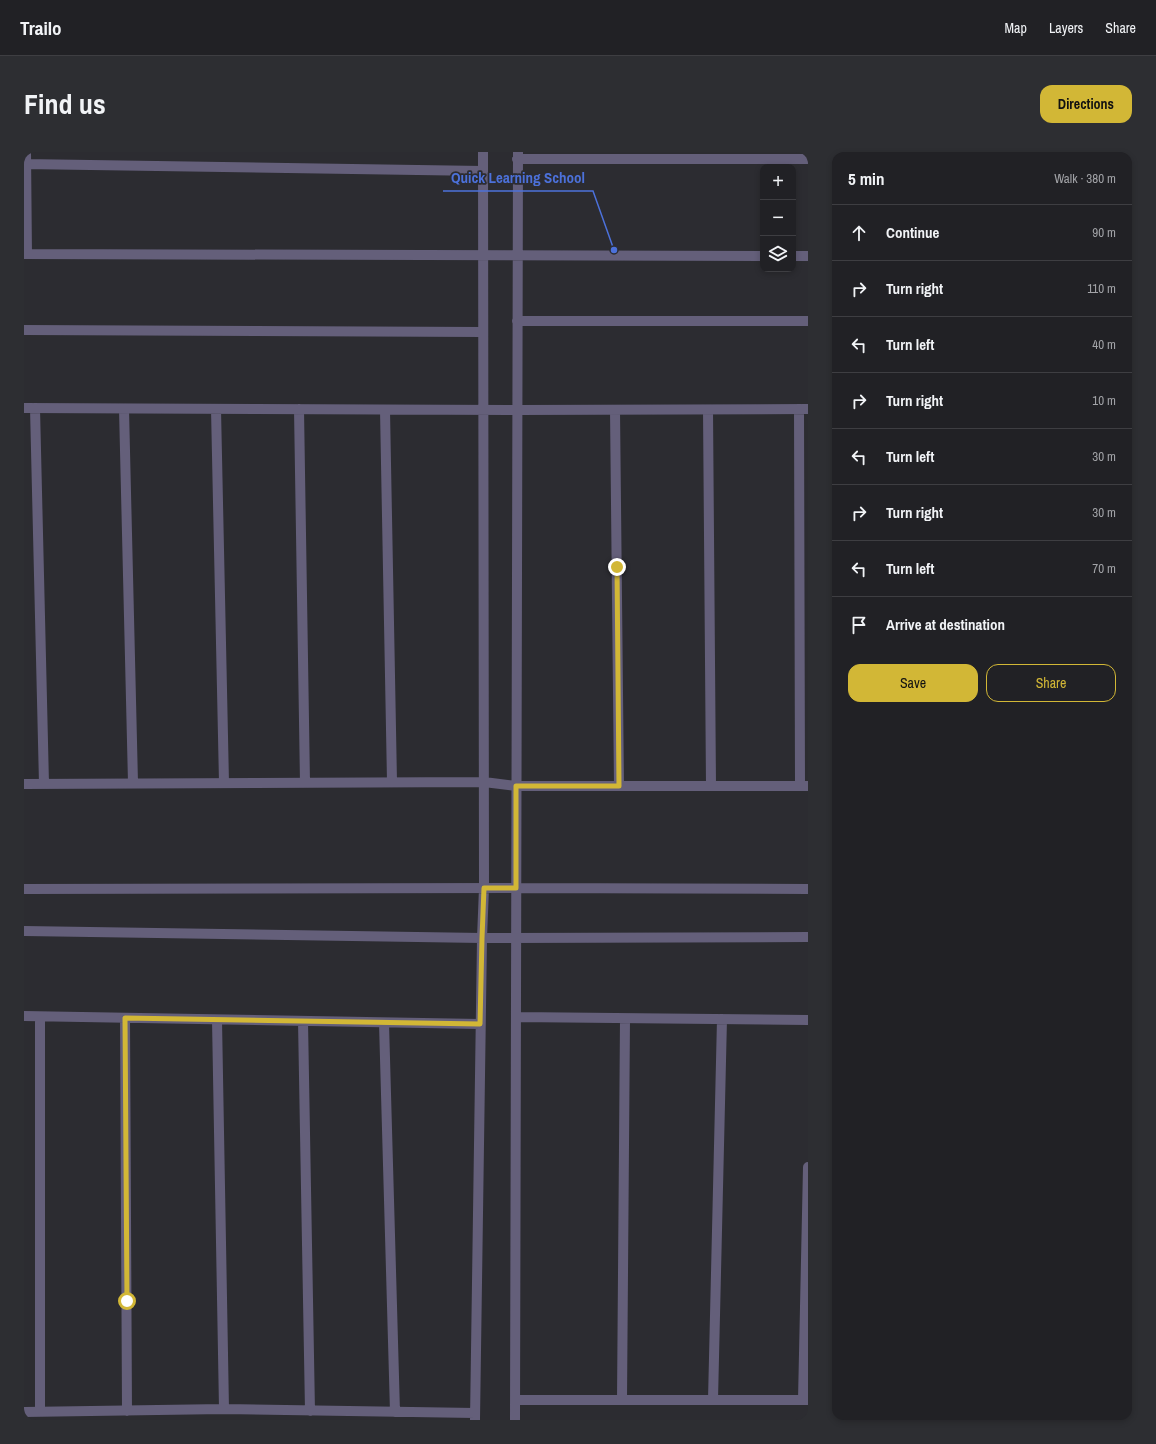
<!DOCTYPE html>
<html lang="en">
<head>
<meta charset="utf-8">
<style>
	:root { --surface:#212125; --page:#2d2e32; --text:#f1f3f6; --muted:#a2a3a7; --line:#3e3e42; --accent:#d2b736 }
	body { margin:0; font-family:"Archivo Narrow",sans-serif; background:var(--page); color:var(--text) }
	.controls { position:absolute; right:12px; top:12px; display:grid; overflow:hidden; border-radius:8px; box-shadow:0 2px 6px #0003 }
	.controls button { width:36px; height:36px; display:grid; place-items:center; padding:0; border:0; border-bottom:1px solid var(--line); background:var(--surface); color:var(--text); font:20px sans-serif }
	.stop { position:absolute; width:12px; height:12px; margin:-9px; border:3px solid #d2b736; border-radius:50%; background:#fff }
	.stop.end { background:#d2b736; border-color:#fff; box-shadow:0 1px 4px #0008 }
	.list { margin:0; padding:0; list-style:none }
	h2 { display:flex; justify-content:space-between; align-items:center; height:52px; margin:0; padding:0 16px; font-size:17px }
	h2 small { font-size:13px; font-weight:400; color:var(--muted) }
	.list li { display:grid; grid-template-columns:26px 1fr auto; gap:12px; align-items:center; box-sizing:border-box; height:56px; padding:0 16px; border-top:1px solid var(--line) }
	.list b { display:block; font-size:15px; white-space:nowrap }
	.list em { font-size:13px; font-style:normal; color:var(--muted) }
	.actions { display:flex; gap:8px; padding:12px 16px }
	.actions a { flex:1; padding:9px 0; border:1px solid var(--accent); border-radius:12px; text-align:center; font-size:14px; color:var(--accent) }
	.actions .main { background:var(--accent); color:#111 }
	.icon { flex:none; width:22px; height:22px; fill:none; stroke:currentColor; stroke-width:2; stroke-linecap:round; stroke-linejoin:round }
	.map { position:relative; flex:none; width:784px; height:1268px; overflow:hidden; border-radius:12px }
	header { display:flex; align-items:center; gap:24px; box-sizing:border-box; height:56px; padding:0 20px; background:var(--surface); border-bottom:1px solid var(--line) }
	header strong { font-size:19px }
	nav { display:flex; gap:22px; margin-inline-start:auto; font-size:14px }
	.intro { display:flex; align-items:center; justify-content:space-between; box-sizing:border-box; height:96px; padding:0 24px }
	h1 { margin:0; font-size:28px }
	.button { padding:10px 18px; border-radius:12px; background:var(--accent); color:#111; font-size:14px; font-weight:700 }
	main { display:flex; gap:24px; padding:0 24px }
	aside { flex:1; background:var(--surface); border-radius:12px; box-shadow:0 2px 6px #0003 }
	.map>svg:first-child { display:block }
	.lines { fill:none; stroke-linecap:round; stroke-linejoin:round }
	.minor { stroke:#645f7a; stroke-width:10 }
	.route { stroke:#d2b736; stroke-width:5 }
	.leader { fill:none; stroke:#4c71da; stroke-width:1.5 }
	.callout-dot { fill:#4c71da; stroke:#2c2c31; stroke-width:1.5 }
	.callout-label { font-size:15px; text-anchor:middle; font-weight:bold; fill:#4c71da; stroke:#2c2c31; stroke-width:3.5; stroke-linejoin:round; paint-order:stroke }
</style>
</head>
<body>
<header>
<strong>Trailo</strong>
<nav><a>Map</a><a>Layers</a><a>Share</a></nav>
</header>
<div class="intro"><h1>Find us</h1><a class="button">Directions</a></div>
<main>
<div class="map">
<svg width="784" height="1268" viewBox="0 0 784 1268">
	<rect width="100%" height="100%" fill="#2c2c31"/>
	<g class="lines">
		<path class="minor" d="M 2,0 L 3,102
			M 493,7 L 784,7
			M 0,12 L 459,19
			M 0,102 L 739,104
			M 769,104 L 784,104
			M 493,169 L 784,169
			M 0,178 L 459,180
			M 0,256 L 493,258 L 784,257
			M 11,256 L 20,632
			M 100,257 L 109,631
			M 192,257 L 200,631
			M 275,257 L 281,631
			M 775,257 L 776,634
			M 361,258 L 368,630
			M 591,258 L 595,634
			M 684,258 L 687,634
			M 0,632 L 460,630 L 492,634 L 784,634
			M 0,737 L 492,736 L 784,737
			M 0,779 L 458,786 L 784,785
			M 0,864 L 456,872
			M 492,865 L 784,868
			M 101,866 L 103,1259
			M 193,868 L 200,1257
			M 279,869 L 286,1259
			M 360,871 L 371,1260
			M 491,1248 L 784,1248
			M 598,1248 L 601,867
			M 689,1248 L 698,867
			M 779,1248 L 784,1015
			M 0,1260 L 200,1257 L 451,1261
			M 16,1260 L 16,865
			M 451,1268 L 458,786 L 460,736 L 459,0
			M 491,1268 L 494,0"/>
	</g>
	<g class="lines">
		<path class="route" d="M 103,1149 L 101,866 L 456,872 L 458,786 L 460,736 L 492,736 L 492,634 L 595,634 L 593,415"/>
	</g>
	<path class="leader" d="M590 98L569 39H419"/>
	<circle class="callout-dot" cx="590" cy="98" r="4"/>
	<g class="callout-label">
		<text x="494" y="31">Quick Learning School</text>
	</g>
</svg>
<div class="controls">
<button>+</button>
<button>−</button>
<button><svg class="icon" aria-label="layers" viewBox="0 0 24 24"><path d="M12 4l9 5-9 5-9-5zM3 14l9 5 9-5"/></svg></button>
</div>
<div class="stop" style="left:103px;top:1149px"></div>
<div class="stop end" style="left:593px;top:415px"></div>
</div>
<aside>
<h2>5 min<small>Walk · 380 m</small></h2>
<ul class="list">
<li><svg class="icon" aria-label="ahead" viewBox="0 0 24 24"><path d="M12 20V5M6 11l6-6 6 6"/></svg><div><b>Continue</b></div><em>90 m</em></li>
<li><svg class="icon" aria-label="right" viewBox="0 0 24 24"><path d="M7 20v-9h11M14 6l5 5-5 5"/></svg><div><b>Turn right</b></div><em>110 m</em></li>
<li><svg class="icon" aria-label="left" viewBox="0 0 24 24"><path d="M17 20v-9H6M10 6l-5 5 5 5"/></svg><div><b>Turn left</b></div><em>40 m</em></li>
<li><svg class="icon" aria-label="right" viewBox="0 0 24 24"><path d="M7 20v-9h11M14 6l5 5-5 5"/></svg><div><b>Turn right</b></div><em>10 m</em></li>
<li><svg class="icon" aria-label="left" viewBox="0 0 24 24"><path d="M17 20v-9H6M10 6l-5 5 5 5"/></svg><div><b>Turn left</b></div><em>30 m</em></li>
<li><svg class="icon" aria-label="right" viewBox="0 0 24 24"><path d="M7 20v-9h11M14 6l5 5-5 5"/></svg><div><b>Turn right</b></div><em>30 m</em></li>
<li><svg class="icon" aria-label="left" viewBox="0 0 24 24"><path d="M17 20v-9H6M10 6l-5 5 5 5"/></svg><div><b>Turn left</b></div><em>70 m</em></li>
<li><svg class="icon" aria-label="arrive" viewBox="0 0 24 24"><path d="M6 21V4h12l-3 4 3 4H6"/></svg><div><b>Arrive at destination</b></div></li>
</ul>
<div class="actions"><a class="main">Save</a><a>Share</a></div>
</aside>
</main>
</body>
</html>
